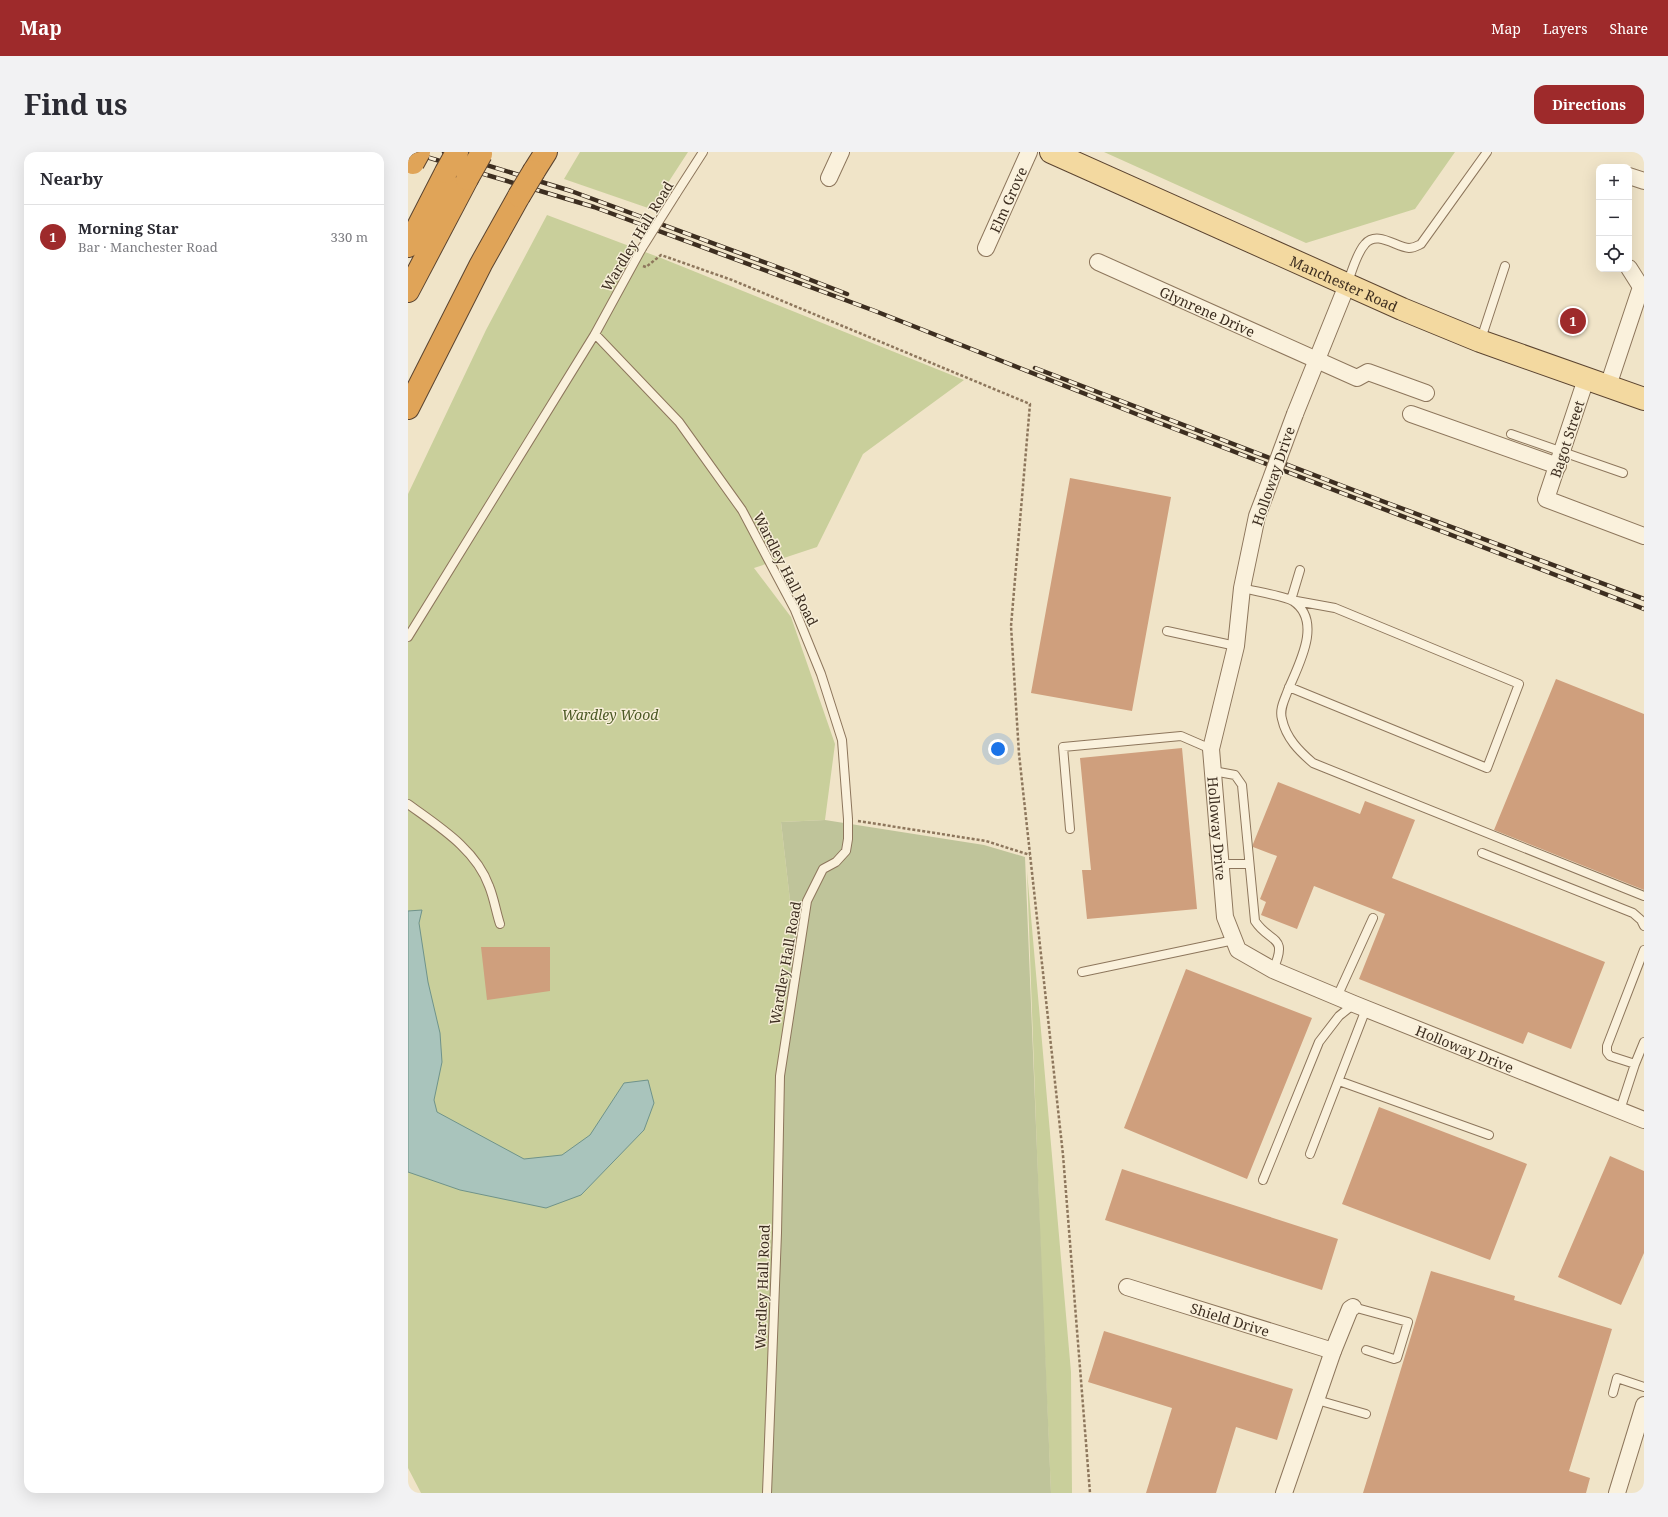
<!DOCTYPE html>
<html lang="en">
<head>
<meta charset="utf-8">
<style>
	:root { --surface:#fff; --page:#f2f2f3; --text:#2b2b33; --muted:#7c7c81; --line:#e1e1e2; --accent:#9e2a2b }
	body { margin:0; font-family:"Noto Serif",serif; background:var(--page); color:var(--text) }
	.controls { position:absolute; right:12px; top:12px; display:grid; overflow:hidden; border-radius:8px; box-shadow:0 4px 16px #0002 }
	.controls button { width:36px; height:36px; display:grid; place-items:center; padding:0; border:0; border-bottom:1px solid var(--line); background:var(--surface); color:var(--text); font:20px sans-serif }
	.you { position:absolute; left:590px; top:597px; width:14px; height:14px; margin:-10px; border:3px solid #fff; border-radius:50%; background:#1a73e8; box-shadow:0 0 0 6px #1a73e833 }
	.badge { display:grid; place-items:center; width:26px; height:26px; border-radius:50%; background:var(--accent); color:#fff; font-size:13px; font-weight:700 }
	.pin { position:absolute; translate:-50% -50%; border:2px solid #fff; box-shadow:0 1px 4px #0006 }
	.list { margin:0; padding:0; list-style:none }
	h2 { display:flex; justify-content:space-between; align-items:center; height:52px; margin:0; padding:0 16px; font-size:17px }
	h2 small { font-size:13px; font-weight:400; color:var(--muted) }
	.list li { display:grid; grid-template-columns:26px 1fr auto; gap:12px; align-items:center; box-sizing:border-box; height:64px; padding:0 16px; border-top:1px solid var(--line) }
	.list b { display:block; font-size:15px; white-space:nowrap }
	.list p { margin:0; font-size:13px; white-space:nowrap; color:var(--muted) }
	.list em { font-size:13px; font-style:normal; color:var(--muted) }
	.icon { flex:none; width:22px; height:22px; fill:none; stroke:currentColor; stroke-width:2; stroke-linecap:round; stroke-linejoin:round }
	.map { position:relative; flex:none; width:1236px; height:1341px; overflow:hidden; border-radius:12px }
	header { display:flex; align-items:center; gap:24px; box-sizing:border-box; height:56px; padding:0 20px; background:var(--accent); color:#fff }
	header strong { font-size:19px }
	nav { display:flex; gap:22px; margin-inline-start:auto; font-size:14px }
	.intro { display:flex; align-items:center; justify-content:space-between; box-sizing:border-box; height:96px; padding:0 24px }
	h1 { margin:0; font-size:28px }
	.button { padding:10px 18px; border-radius:12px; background:var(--accent); color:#fff; font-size:14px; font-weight:700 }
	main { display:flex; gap:24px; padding:0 24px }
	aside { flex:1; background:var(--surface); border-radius:12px; box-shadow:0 4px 16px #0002 }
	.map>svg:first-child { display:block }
	.green { fill:#c9cf9b }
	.cemetery { fill:#bfc49a }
	.water { fill:#a9c4bc; stroke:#6f938a }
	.building { fill:#cf9f7d }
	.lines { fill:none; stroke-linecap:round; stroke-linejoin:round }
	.lane-casing { stroke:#8d765c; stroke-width:10 }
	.street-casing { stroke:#8d765c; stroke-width:18 }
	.primary-casing { stroke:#5b4430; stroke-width:24 }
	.highway-casing { stroke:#5b4430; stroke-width:24 }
	.path { stroke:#8d765c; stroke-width:2.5; stroke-dasharray:3 2; stroke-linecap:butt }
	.lane { stroke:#faf1dc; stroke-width:8 }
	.street { stroke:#faf1dc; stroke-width:16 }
	.primary { stroke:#f3d9a0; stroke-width:22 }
	.highway { stroke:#e0a458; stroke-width:22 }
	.rail-casing { stroke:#3d2e20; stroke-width:4.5 }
	.rail { stroke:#f7eed8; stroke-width:3; stroke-dasharray:9; stroke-linecap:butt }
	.lane-bridge-casing { stroke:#8d765c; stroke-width:10; stroke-linecap:butt }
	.street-bridge-casing { stroke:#8d765c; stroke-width:18; stroke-linecap:butt }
	.highway-bridge-casing { stroke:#5b4430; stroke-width:24; stroke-linecap:butt }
	.lane-bridge { stroke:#faf1dc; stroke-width:8 }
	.street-bridge { stroke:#faf1dc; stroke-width:16 }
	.highway-bridge { stroke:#e0a458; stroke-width:22 }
	.labels { text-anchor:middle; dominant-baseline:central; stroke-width:3; stroke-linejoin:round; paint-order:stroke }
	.street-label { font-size:14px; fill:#3d2e20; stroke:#f7eed8 }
	.park-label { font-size:14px; font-style:italic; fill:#4d5a26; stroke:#f7eed8 }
</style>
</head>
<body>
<header>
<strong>Map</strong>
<nav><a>Map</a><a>Layers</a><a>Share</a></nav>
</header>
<div class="intro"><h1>Find us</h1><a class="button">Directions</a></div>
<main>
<aside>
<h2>Nearby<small></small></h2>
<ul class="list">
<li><span class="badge">1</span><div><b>Morning Star</b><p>Bar · Manchester Road</p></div><em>330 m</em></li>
</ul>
</aside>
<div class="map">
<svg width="1236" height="1341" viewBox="0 0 1236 1341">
	<rect width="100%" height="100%" fill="#f0e4c8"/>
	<path class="green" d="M 172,0 L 280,0 L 243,57 L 156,27 Z
		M 696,0 L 1047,0 L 1007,57 L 898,91 Z
		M 139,63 L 253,106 L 556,228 L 455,302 L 409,395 L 346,416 L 383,465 L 427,592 L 417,668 L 373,670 L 383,757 L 355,1341 L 13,1341 L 0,1316 L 0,342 L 78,178 Z
		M 619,719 L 663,1220 L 664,1341 L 643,1341 L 633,1113 Z"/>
	<path class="cemetery" d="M 417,668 L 576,693 L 617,705 L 643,1341 L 355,1341 L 383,757 L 373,670 Z"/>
	<path class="water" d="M 14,758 L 11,771 L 20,830 L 32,881 L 34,910 L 26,948 L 29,960 L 116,1007 L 154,1003 L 182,983 L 216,931 L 240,928 L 246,951 L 236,978 L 173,1043 L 138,1056 L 52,1038 L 0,1020 L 0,759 Z"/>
	<path class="building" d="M 662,326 L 763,345 L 724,559 L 623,541 Z
		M 1148,527 L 1236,562 L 1236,738 L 1086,678 Z
		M 774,596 L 789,757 L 679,767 L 674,718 L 683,718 L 672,606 Z
		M 870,630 L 952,662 L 957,649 L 1007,668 L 984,726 L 1197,810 L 1163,897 L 1120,880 L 1115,892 L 951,827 L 977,762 L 906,734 L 889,777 L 853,763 L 858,750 L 852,747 L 869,704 L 845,695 L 845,692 Z
		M 73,795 L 142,795 L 142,839 L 79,848 Z
		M 778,817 L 904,866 L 839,1027 L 716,976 Z
		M 971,955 L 1119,1012 L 1082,1108 L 934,1052 Z
		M 1202,1004 L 1236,1019 L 1236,1101 L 1213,1153 L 1150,1125 Z
		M 714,1017 L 930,1087 L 914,1138 L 697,1068 Z
		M 1023,1119 L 1107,1144 L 1106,1148 L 1204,1177 L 1161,1319 L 1182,1326 L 1178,1341 L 955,1341 Z
		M 696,1179 L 885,1237 L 869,1288 L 828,1275 L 808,1341 L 738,1341 L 764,1256 L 680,1230 Z"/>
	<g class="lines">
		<defs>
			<path id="lane" d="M 268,42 L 295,0
				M 939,132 C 944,120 948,102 957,92 C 969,78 988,95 1001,96 C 1006,96 1009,94 1013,92 L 1079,0
				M 187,182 L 271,270 L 334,358 L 387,458 L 413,522 L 434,588 L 440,667 L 440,687 L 438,699 L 428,710 L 415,717 L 399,749 L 372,924 L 369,1081 L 359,1341
				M 1073,187 L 1097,114
				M 1103,282 L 1215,321
				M 834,436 C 845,439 877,444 885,449 C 915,469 891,512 880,538 C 877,547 871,557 874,567 C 878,586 891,599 905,611 L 1236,744
				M 759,479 L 828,494
				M 0,485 L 187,182 L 234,96
				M 881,535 L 1079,616 L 1111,532 L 927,456 L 883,448 L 892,418
				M 805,619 L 827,623 L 834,633 L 847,769 C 862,792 881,782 865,818
				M 0,652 C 30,674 68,697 81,734 C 86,746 88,760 92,772
				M 662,677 L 655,595 L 773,584 L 803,597
				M 1074,701 L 1225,761 L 1233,768 L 1236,774
				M 813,712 L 841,712
				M 674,820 L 826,788
				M 929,845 L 965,766
				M 1227,912 L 1236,890
				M 931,929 L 1081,983
				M 1212,958 L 1227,912 L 1202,904 L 1199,900 L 1199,894 L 1236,798
				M 902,1002 L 958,857
				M 855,1028 L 911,890 L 931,864 L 946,852
				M 945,1155 L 1000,1170 L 989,1206 L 986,1207 L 958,1198
				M 1205,1241 L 1209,1226 L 1236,1235
				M 909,1248 L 958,1262"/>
			<g id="street">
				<path d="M 1221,24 L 1236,29"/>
				<path d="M 421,26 L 433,0"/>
				<path id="s1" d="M 578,96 L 621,0"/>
				<path id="s2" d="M 690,110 L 949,226 L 960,220 L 1018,241"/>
				<path d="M 1178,227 L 1138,347 L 1236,384"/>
				<path d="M 1200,234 L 1233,135 L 1221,116"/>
				<path d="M 887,262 L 939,133"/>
				<path d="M 1003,262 L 1150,314"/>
				<path id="s3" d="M 857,343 L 849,364 L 834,436 L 828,494 L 803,597 L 817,765 L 830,798 L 865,818 L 946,852 L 1236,968"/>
				<path id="s4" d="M 719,1135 L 925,1199"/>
				<path d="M 876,1341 L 925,1199 L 942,1157 L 945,1155"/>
				<path d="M 1209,1341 L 1236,1253"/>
			</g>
			<g id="primary">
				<path id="s5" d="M 643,0 L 994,157 L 1072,189 L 1236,247"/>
			</g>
			<path id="highway" d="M 126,19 L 138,0
				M 0,94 L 38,20
				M 0,139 L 59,27
				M 0,256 L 73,112 L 111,44"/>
		</defs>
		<use href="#lane" class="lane-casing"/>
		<use href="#street" class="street-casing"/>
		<use href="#primary" class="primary-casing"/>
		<use href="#highway" class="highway-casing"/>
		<path class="path" d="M 235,114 L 238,115 L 253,103 L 324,128 L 622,252 L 603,474 L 611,602 L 655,1003 L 682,1341
			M 450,669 L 578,689 L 622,703"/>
		<use href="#lane" class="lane"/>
		<use href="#street" class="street"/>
		<use href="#primary" class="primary"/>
		<use href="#highway" class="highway"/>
		<defs>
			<path id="rail" d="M 2,0 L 186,55 L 467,159 L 741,267 L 1236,457
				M 36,0 L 163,39 L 364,113 L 439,142
				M 627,216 L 974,349 L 1236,447"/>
		</defs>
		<use href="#rail" class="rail-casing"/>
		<use href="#rail" class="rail"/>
		<defs>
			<path id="lane-bridge" d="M 234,96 L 268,42"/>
			<path id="street-bridge" d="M 857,343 L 887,262"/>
			<path id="highway-bridge" d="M 5,11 L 11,0
				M 38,20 L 49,0
				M 59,27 L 73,2
				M 111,44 L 126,19"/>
		</defs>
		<use href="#lane-bridge" class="lane-bridge-casing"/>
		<use href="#street-bridge" class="street-bridge-casing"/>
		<use href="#highway-bridge" class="highway-bridge-casing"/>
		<use href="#lane-bridge" class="lane-bridge"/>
		<use href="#street-bridge" class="street-bridge"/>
		<use href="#highway-bridge" class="highway-bridge"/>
	</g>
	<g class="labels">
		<g class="street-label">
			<text stroke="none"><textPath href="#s1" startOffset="53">Elm Grove</textPath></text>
			<text transform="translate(229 84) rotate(-59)">Wardley Hall Road</text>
			<text stroke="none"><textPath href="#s5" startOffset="321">Manchester Road</textPath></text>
			<text stroke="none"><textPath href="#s2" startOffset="120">Glynrene Drive</textPath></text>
			<text transform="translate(1159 287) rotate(-72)">Bagot Street</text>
			<text transform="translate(865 324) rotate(-71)">Holloway Drive</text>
			<text transform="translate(378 417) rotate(63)">Wardley Hall Road</text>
			<text stroke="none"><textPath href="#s3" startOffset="340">Holloway Drive</textPath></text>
			<text transform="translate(377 811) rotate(-80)">Wardley Hall Road</text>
			<text stroke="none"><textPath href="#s3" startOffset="712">Holloway Drive</textPath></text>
			<text transform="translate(354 1135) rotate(-88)">Wardley Hall Road</text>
			<text stroke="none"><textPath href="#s4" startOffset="108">Shield Drive</textPath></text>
		</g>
		<g class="park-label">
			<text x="202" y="562">Wardley Wood</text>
		</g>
	</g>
</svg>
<div class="controls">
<button>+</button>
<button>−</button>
<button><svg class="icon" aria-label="locate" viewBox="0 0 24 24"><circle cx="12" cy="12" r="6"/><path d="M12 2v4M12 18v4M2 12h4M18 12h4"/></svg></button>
</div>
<div class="you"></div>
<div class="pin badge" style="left:1165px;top:169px">1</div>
</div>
</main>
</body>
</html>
